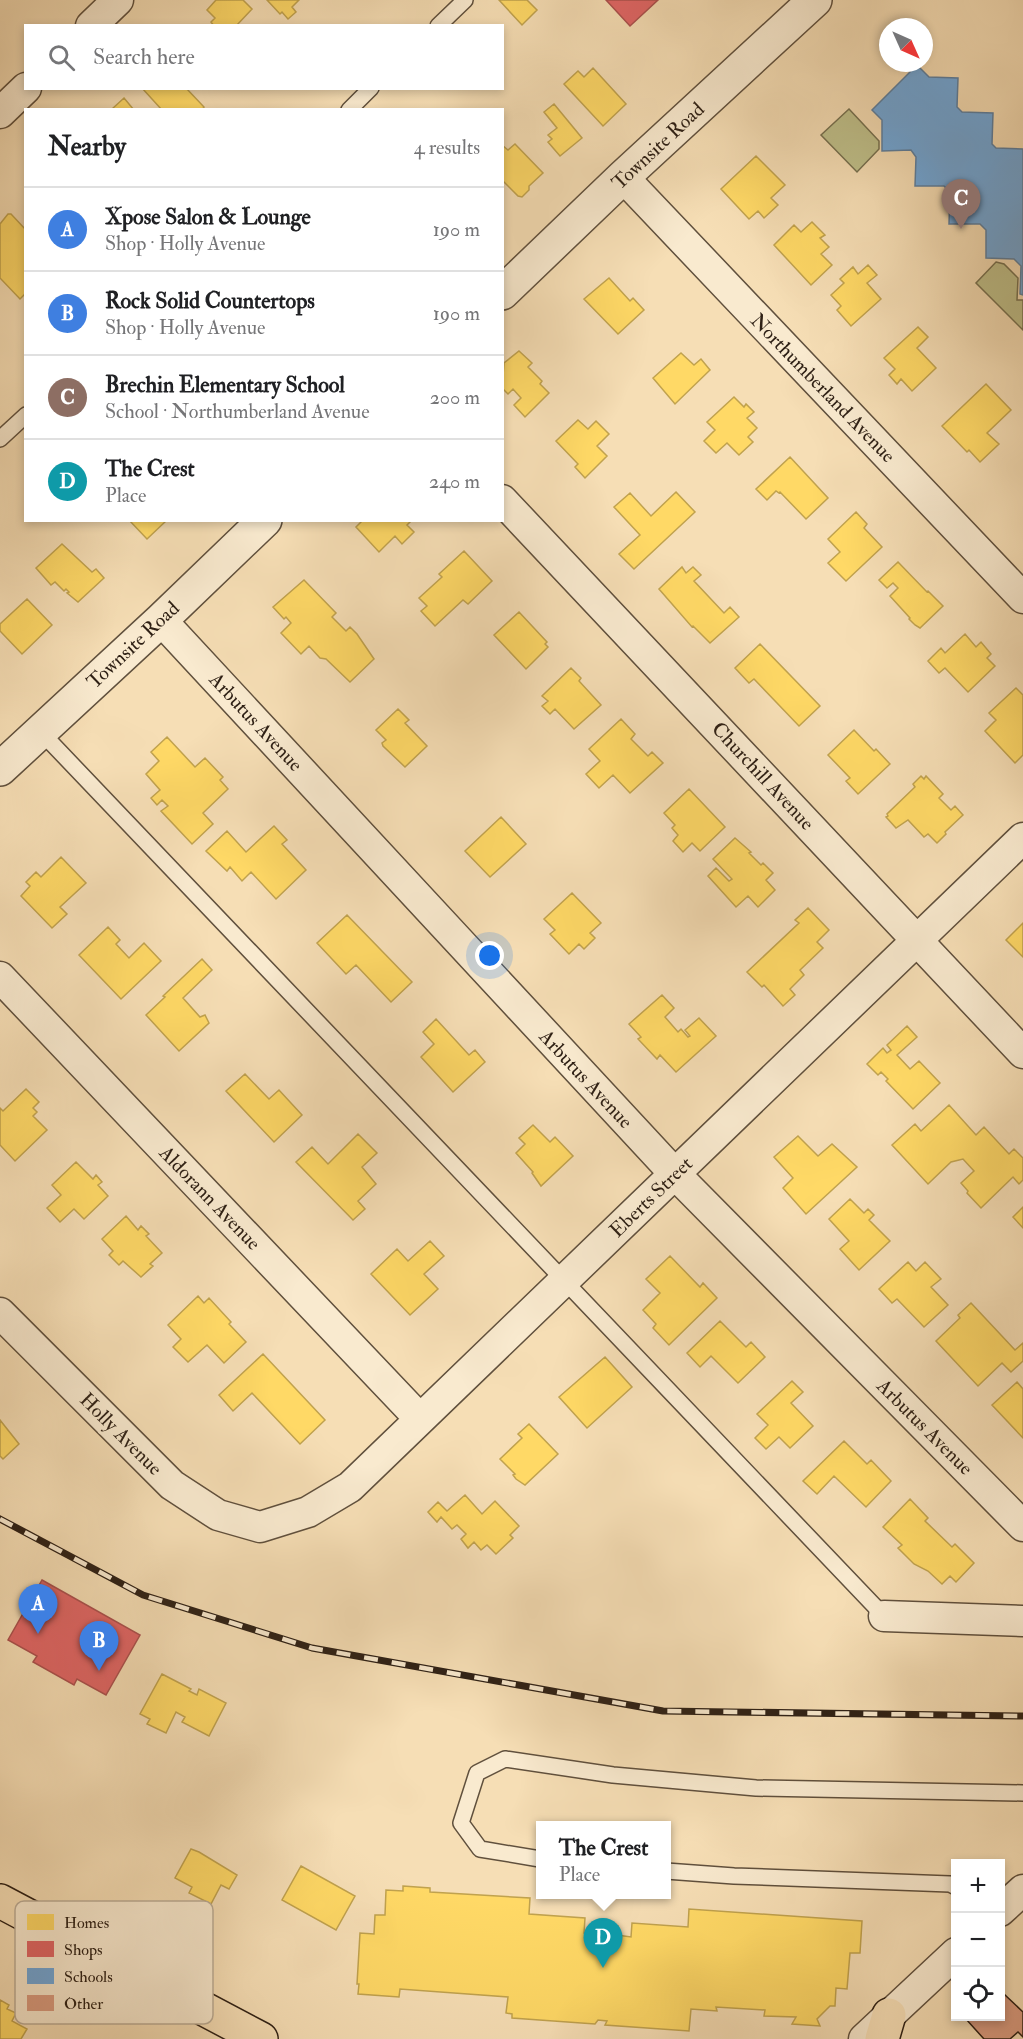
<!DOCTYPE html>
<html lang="en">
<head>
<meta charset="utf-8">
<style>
	:root { --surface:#fff; --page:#f2f2f2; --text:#202124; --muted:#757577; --line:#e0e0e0; --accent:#7c3aed }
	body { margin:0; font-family:"IM FELL Double Pica",serif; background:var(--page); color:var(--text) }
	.controls { position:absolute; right:18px; bottom:18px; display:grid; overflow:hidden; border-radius:0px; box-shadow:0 3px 9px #0003 }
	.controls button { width:54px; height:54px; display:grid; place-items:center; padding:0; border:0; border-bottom:2px solid var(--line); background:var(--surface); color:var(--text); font:30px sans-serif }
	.compass { position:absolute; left:879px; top:18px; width:54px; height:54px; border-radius:50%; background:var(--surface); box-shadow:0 3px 9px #0003; rotate:135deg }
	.you { position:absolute; left:490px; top:956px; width:21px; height:21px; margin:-15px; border:4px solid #fff; border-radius:50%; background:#1a73e8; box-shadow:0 0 0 9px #1a73e833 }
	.badge { display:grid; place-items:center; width:39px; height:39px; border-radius:50%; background:var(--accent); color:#fff; font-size:20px; font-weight:700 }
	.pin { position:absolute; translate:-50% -50px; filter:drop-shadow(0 2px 3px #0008) }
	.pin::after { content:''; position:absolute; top:32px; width:21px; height:18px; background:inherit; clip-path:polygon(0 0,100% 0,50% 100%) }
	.popup { position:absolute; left:536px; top:1821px; width:135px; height:78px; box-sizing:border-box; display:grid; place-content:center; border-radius:0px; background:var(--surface); filter:drop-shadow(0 2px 4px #0005); font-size:20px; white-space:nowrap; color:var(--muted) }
	.popup b { font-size:22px; color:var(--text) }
	.popup::after { content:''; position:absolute; left:50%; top:100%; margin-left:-12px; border:12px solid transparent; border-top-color:var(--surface) }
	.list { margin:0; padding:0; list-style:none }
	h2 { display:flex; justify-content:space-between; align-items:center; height:78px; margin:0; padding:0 24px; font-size:26px }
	h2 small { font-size:20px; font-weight:400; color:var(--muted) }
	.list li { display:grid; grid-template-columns:39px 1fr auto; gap:18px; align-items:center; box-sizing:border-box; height:84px; padding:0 24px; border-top:2px solid var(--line) }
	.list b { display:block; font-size:22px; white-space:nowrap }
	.list p { margin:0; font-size:20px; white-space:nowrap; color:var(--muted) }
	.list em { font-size:20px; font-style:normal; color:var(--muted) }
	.icon { flex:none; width:33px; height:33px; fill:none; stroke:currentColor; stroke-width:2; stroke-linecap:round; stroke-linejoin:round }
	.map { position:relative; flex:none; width:1023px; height:2039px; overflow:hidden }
	.search { position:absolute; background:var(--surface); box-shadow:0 3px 9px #0003; left:24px; top:24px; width:480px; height:66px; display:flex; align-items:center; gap:15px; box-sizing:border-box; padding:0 21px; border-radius:0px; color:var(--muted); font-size:22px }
	.panel { position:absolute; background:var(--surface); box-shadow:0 3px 9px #0003; left:24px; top:108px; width:480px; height:414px; border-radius:0px }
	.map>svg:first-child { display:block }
	.green { fill:#bfc08b; stroke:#767050; stroke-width:1.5 }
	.homes { fill:#ffd966; stroke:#c0a24e; stroke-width:1.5 }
	.shops { fill:#e06666; stroke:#ab514e; stroke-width:1.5 }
	.schools { fill:#6fa8dc; stroke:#5c7fa0; stroke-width:1.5 }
	.building { fill:#da9c81; stroke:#2e2015; stroke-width:1.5 }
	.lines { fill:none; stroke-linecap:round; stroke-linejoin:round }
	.service-casing { stroke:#60503d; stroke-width:18 }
	.minor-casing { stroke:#60503d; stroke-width:33 }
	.tertiary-casing { stroke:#60503d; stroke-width:36 }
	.primary-casing { stroke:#2e2015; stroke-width:36 }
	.service { stroke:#f9eacf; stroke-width:15 }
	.minor { stroke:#f9eacf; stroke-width:30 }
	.tertiary { stroke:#f9eacf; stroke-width:33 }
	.primary { stroke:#f6deb5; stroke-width:33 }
	.rail-casing { stroke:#2e2015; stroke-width:7 }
	.rail { stroke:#f9eacf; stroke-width:4.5; stroke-dasharray:14; stroke-linecap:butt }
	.labels { text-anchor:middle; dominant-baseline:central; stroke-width:6; stroke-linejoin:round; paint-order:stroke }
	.street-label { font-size:20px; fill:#2e2015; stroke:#f9eacf }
	.key { fill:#f9eacf; stroke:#bcad97; stroke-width:1.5 }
	.key-label { font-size:16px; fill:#2e2015 }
</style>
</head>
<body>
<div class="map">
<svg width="1023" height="2039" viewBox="0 0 1023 2039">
	<rect width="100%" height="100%" fill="#f6deb5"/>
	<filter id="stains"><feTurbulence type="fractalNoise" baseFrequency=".00333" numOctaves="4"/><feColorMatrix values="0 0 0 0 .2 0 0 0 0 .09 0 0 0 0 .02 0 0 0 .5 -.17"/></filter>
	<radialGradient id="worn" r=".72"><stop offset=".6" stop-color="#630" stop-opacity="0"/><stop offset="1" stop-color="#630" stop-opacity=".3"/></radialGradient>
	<path class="green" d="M 849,109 L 879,141 L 879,149 L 857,172 L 821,135 Z
		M 996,262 L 1004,264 L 1018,278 L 1017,300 L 1023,300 L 1023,330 L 976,283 Z"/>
	<path class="homes" d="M 216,0 L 243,0 L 252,9 L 236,26 L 214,26 L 211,22 L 215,18 L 207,10 Z
		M 267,0 L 299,0 L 292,7 L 296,12 L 288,19 L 282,12 L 280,14 Z
		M 499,0 L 527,0 L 537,10 L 522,25 Z
		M 593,68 L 626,104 L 603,126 L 564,84 L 578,71 L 584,77 Z
		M 142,88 L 186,88 L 204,107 L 202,110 L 162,110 Z
		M 124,98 L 134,110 L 111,110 L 112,109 Z
		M 554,104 L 582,138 L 560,156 L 548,142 L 552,139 L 548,135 L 557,128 L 544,112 Z
		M 515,144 L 543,173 L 529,186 L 529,190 L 522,197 L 518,196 L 502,180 L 502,145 L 508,150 Z
		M 756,156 L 785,185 L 771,198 L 778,205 L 764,218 L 758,211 L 749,219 L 721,189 Z
		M 8,214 L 11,214 L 26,230 L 26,293 L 20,299 L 0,278 L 0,224 Z
		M 812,222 L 825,235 L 820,238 L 829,247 L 821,254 L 832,265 L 811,285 L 774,245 L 794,225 L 801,232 Z
		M 868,265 L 877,275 L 867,283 L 881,299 L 851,326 L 837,310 L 841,306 L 831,295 L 844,283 L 840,279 L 853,267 L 858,274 Z
		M 609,278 L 630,301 L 633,298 L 644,310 L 618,334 L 584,299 Z
		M 918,327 L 928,337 L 917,348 L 936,368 L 912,391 L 901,379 L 897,384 L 889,375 L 895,369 L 884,358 Z
		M 519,351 L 532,363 L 528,367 L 542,381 L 540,384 L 549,393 L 525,417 L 514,405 L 521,398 L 513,389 L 508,394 L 502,388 L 504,363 Z
		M 681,353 L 694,365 L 701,359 L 710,370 L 675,404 L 653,378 Z
		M 986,384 L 1011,410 L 987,433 L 999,444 L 980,462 L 969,450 L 967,452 L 942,426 Z
		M 734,397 L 744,407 L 746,404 L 754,412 L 747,418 L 757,428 L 748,437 L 753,442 L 739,455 L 727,443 L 716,453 L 704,441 L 715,430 L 707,422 Z
		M 578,420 L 588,429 L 596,421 L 609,434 L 597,446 L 607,456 L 585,478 L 575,467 L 578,464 L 556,441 Z
		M 790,457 L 828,498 L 806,519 L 780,492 L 779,493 L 776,491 L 767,500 L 756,489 Z
		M 676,492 L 695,512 L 634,569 L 619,554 L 640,535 L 614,507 L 630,493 L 651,516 Z
		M 856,512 L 867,524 L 864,528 L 882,547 L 846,581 L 828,563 L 840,552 L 828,539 Z
		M 129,520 L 167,520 L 147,539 Z
		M 363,520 L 412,520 L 407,525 L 414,532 L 402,544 L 395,536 L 379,552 L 356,527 Z
		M 62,544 L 92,572 L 96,569 L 104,578 L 78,602 L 67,593 L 69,592 L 66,589 L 64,591 L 55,582 L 51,585 L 36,568 Z
		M 464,551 L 492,581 L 468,604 L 463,600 L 435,626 L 421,611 L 427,606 L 419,598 L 442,577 L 439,574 Z
		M 898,562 L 927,592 L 928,591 L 943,606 L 920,628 L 915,625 L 909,619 L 910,618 L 890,596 L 898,588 L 893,583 L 887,588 L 879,580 Z
		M 682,567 L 686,573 L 693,567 L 701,575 L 694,581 L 724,613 L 730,607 L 739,617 L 710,643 L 693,626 L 692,627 L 659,589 Z
		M 304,580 L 336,613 L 332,617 L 346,631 L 350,627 L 357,634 L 374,659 L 350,682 L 326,659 L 320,658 L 309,646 L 301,654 L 281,633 L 291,623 L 286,617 L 284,619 L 273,607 Z
		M 27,599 L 52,625 L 22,654 L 0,631 L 0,624 Z
		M 519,612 L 547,642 L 545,644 L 548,647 L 526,669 L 494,635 Z
		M 965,634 L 976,647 L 981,642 L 991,654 L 987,658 L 995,666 L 968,692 L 945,668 L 939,673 L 928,661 L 941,648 L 945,653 Z
		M 760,644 L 820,706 L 799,726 L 754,679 L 749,683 L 735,668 Z
		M 571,668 L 581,678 L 579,681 L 601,705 L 574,729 L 555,709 L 550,714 L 542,706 L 548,701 L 542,696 Z
		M 1016,688 L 1023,695 L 1023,755 L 1015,763 L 985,731 L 996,720 L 989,713 Z
		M 398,709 L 409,720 L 405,723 L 427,746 L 405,767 L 383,746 L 382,743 L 386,740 L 376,730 Z
		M 621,719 L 635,734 L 631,739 L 648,756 L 652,752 L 663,763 L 630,793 L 613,775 L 599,788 L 586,774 L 600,761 L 589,749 Z
		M 854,730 L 874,751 L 876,749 L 890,764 L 858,794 L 846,781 L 850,778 L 828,755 Z
		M 167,737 L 195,767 L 205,758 L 223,777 L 220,780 L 228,789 L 203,813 L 213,824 L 192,844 L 161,811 L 168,806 L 162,800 L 157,805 L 151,798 L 160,790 L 146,774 L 159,761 L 151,752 Z
		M 921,776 L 924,779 L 926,776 L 943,794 L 939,798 L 951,810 L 955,806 L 963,815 L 945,832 L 946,834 L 937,843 L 928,834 L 924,837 L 908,820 L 896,828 L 886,817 L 888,816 L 887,814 L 915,787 L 913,784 Z
		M 689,789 L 725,827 L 700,851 L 692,843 L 683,852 L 673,841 L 678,835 L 672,828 L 675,825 L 664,813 Z
		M 501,817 L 526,844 L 490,877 L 465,851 Z
		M 274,826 L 287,840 L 282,844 L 306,870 L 276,899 L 251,872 L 242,881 L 230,867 L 227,871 L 206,851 L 227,831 L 246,852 Z
		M 735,838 L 751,852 L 749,853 L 761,865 L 763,863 L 773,873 L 766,880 L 775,890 L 758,907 L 748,896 L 736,907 L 708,876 L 716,868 L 729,881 L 732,879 L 713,859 Z
		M 61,857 L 86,883 L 60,907 L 67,914 L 52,928 L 21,896 L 30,886 L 26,882 L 36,872 L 41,877 Z
		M 572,893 L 601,923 L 590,933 L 595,938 L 584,949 L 579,944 L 569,954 L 550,934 L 555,930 L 544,919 Z
		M 808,908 L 829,930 L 817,942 L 823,948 L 800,970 L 804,975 L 790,989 L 795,995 L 783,1006 L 764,985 L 762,987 L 747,972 L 799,923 L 795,920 Z
		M 347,915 L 412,982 L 391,1002 L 356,965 L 346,974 L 317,943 Z
		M 1023,923 L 1023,957 L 1006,940 Z
		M 108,927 L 120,940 L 116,944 L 129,958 L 144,943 L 161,961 L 121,999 L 79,955 Z
		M 202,959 L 212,970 L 183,998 L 200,1017 L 205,1015 L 209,1023 L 179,1051 L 146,1015 L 165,997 L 163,996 Z
		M 662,995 L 674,1008 L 665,1017 L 678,1032 L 681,1029 L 688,1037 L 690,1036 L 685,1030 L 699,1018 L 716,1036 L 676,1072 L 660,1055 L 657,1059 L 638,1039 L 641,1037 L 629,1024 Z
		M 436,1019 L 469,1055 L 475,1050 L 485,1062 L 453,1092 L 421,1057 L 434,1044 L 423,1032 Z
		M 907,1026 L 917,1037 L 897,1055 L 910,1069 L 919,1061 L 940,1083 L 913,1109 L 886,1081 L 888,1079 L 881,1072 L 878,1075 L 867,1064 L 883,1048 L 887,1053 L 891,1050 L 887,1045 Z
		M 245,1074 L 269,1099 L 279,1090 L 302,1115 L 274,1142 L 226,1091 Z
		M 26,1089 L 39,1102 L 33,1108 L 37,1112 L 33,1116 L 47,1130 L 15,1161 L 0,1145 L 0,1108 L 3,1111 Z
		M 949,1105 L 976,1135 L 984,1127 L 1009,1154 L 1014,1149 L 1023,1158 L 1023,1180 L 1019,1184 L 1013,1177 L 981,1208 L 967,1193 L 968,1191 L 961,1183 L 974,1171 L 963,1159 L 951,1162 L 928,1184 L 892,1145 L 915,1124 L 921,1131 Z
		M 533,1125 L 550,1142 L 555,1137 L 573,1156 L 541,1186 L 532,1173 L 533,1172 L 516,1153 L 525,1144 L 519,1138 Z
		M 358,1134 L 377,1153 L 362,1167 L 376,1184 L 358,1201 L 365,1209 L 353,1220 L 296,1162 L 312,1147 L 328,1164 Z
		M 798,1136 L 818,1156 L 832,1144 L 857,1167 L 806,1214 L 783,1188 L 793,1178 L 774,1157 Z
		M 76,1162 L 93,1179 L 96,1175 L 102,1182 L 98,1185 L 108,1196 L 84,1219 L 74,1209 L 60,1222 L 47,1208 L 61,1195 L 52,1185 Z
		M 850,1199 L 864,1213 L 868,1209 L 874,1215 L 869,1220 L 890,1241 L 859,1270 L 840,1249 L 849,1241 L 829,1219 Z
		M 1023,1207 L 1023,1228 L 1013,1217 Z
		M 126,1216 L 138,1230 L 141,1226 L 149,1234 L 146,1236 L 162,1253 L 150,1264 L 153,1266 L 141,1277 L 123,1261 L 119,1265 L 109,1255 L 113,1251 L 102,1239 Z
		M 430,1241 L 444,1256 L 424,1274 L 438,1289 L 410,1315 L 371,1274 L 397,1249 L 408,1261 Z
		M 670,1256 L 700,1287 L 703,1283 L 717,1298 L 669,1345 L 653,1328 L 656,1324 L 643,1310 L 660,1293 L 646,1279 Z
		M 908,1262 L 916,1271 L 925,1262 L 941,1279 L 931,1287 L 948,1305 L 924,1327 L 897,1299 L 892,1303 L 879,1289 Z
		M 198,1296 L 204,1303 L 209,1298 L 231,1322 L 229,1324 L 246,1342 L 224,1363 L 207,1345 L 188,1362 L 173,1347 L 181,1339 L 168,1325 Z
		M 971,1303 L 1015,1350 L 1023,1343 L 1023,1361 L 1011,1372 L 1002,1363 L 978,1386 L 936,1341 L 960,1318 L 958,1315 Z
		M 720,1321 L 746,1347 L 751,1342 L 765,1357 L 738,1383 L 711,1356 L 700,1367 L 687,1353 Z
		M 263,1354 L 325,1420 L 300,1444 L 252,1393 L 233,1411 L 219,1395 Z
		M 605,1357 L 632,1387 L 587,1428 L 559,1397 Z
		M 792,1381 L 803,1392 L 791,1403 L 813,1426 L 790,1448 L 779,1437 L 766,1449 L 755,1438 L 768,1425 L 757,1414 Z
		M 1017,1382 L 1023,1389 L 1023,1438 L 992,1405 Z
		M 0,1420 L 19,1444 L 3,1459 L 0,1456 Z
		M 529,1424 L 558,1454 L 525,1485 L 516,1479 L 513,1475 L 515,1474 L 500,1459 L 522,1438 L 518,1434 Z
		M 844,1441 L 867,1464 L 871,1460 L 891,1481 L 866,1507 L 834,1476 L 817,1494 L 803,1481 Z
		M 465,1495 L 482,1514 L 495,1501 L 519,1526 L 510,1535 L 513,1538 L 496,1554 L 487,1545 L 481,1550 L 474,1542 L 468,1548 L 461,1539 L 466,1534 L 457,1525 L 452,1529 L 441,1517 L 437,1522 L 428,1512 L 438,1502 L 447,1511 Z
		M 910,1499 L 928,1518 L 925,1521 L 952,1547 L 955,1544 L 974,1563 L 956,1582 L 950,1576 L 942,1584 L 928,1571 L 914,1564 L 898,1548 L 902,1545 L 883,1527 Z
		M 162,1674 L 191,1689 L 189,1691 L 197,1695 L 199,1689 L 226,1703 L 209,1736 L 182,1722 L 185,1717 L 176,1712 L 166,1733 L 147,1724 L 150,1719 L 140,1714 Z
		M 191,1849 L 199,1852 L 237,1875 L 229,1889 L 221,1885 L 211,1904 L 189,1893 L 192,1887 L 175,1878 Z
		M 301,1866 L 355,1896 L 336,1930 L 282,1900 Z
		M 403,1886 L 430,1888 L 430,1892 L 530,1898 L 529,1914 L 585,1918 L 584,1933 L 594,1934 L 595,1925 L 618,1926 L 617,1935 L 631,1937 L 632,1923 L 688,1927 L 689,1909 L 862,1921 L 860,1953 L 850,1953 L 847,1989 L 836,1988 L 835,2006 L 830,2006 L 817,2019 L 820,2026 L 792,2024 L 796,2017 L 764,2016 L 765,2010 L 716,2007 L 717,2011 L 691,2009 L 689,2031 L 605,2025 L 607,2021 L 598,2020 L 595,2024 L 512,2018 L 512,2014 L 506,2013 L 508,1997 L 400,1989 L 399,1997 L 358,1994 L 359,1984 L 357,1984 L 360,1933 L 374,1934 L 375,1915 L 385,1915 L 386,1890 L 403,1891 Z
		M 0,2000 L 9,2005 L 7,2009 L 16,2013 L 12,2021 L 27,2029 L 21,2039 L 0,2039 Z"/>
	<path class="shops" d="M 606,0 L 658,0 L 630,26 Z
		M 42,1580 L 140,1635 L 106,1695 L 77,1679 L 74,1685 L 33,1662 L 37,1656 L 8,1640 Z"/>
	<path class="schools" d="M 917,65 L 929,77 L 958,78 L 957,107 L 962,112 L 993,113 L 992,144 L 996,148 L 1023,149 L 1023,295 L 1020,294 L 1021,266 L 1014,259 L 986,258 L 986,230 L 980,224 L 949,224 L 950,192 L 944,186 L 915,186 L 916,157 L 911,150 L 882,151 L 882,120 L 872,110 Z"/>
	<path class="building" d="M 1004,1994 L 1023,2012 L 1023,2037 L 1018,2032 L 1010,2039 L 984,2039 L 965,2018 L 1000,2016 L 1000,1997 Z"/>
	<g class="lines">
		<defs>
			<path id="service" d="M 438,26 L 465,0
				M 349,110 L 371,88
				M 0,439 L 26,415
				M 40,731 L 884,1616
				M 540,1859 L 480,1849 L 461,1823 L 477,1773 L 505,1759 L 613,1775 L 756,1788 L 1023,1793
				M 666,1871 L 734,1876 L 950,1884 L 956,1887"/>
			<path id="minor" d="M 91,26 L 118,0
				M 0,113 L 26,88
				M 623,177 L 1023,598
				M 502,500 L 1023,1053
				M 161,620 L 675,1174 L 1023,1526
				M 0,977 L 420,1419
				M 0,1313 L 172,1485 L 218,1515 L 260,1527 L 308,1512 L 350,1487 L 1023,838
				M 884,1616 L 1023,1621
				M 1000,1911 L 1023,1890
				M 864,2039 L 956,1953"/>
			<path id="tertiary" d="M 502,293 L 623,177 L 815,0
				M 0,769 L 161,620 L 265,520"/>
			<path id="primary" d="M 0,1901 L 261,2039
				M 882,2039 L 889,2015"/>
		</defs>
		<use href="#service" class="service-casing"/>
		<use href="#minor" class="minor-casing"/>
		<use href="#tertiary" class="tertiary-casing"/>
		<use href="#primary" class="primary-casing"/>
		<use href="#service" class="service"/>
		<use href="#minor" class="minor"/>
		<use href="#tertiary" class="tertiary"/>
		<use href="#primary" class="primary"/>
		<defs>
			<path id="rail" d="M 0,1519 L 143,1595 L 312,1648 L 663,1711 L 1023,1716"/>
		</defs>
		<use href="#rail" class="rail-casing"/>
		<use href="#rail" class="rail"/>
	</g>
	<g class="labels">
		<g class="street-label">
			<text transform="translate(658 146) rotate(-43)">Townsite Road</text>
			<text transform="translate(823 388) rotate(46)">Northumberland Avenue</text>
			<text transform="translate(133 645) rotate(-43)">Townsite Road</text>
			<text transform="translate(256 722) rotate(47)">Arbutus Avenue</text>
			<text transform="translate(763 776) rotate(47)">Churchill Avenue</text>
			<text transform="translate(586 1079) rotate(47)">Arbutus Avenue</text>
			<text transform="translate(651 1197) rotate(-44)">Eberts Street</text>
			<text transform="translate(210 1198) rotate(46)">Aldorann Avenue</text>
			<text transform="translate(925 1427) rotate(45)">Arbutus Avenue</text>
			<text transform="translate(121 1434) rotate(45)">Holly Avenue</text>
		</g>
	</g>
	<rect x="15" y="1901" width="198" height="123" rx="9" class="key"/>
	<rect x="27" y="1914" width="27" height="16" fill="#ffd966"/>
	<rect x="27" y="1941" width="27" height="16" fill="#e06666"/>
	<rect x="27" y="1968" width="27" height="16" fill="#6fa8dc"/>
	<rect x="27" y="1995" width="27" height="16" fill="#da9c81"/>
	<g class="key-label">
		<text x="64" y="1928">Homes</text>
		<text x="64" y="1955">Shops</text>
		<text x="64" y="1982">Schools</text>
		<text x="64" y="2009">Other</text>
	</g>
	<rect width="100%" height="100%" filter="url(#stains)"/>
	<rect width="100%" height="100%" fill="url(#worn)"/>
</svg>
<div class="controls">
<button>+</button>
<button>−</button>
<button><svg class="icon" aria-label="locate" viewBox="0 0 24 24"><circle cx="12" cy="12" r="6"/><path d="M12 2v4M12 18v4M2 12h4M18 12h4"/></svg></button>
</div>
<svg class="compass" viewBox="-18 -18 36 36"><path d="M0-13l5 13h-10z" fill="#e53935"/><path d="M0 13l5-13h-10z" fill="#757577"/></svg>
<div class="you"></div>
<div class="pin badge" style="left:38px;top:1634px;background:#3f7fe0">A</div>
<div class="pin badge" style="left:99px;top:1671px;background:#3f7fe0">B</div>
<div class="pin badge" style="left:961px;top:229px;background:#8d6e63">C</div>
<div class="pin badge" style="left:603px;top:1968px;background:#0f9aa8">D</div>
<div class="popup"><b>The Crest</b>Place</div>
<div class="search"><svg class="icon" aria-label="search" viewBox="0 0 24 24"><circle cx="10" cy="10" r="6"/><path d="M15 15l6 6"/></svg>Search here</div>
<section class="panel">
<h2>Nearby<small>4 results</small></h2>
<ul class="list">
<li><span class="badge" style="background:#3f7fe0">A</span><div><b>Xpose Salon &amp; Lounge</b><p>Shop · Holly Avenue</p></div><em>190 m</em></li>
<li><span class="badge" style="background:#3f7fe0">B</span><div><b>Rock Solid Countertops</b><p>Shop · Holly Avenue</p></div><em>190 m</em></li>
<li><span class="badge" style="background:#8d6e63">C</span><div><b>Brechin Elementary School</b><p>School · Northumberland Avenue</p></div><em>200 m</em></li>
<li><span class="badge" style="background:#0f9aa8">D</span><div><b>The Crest</b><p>Place</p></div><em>240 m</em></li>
</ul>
</section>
</div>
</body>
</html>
